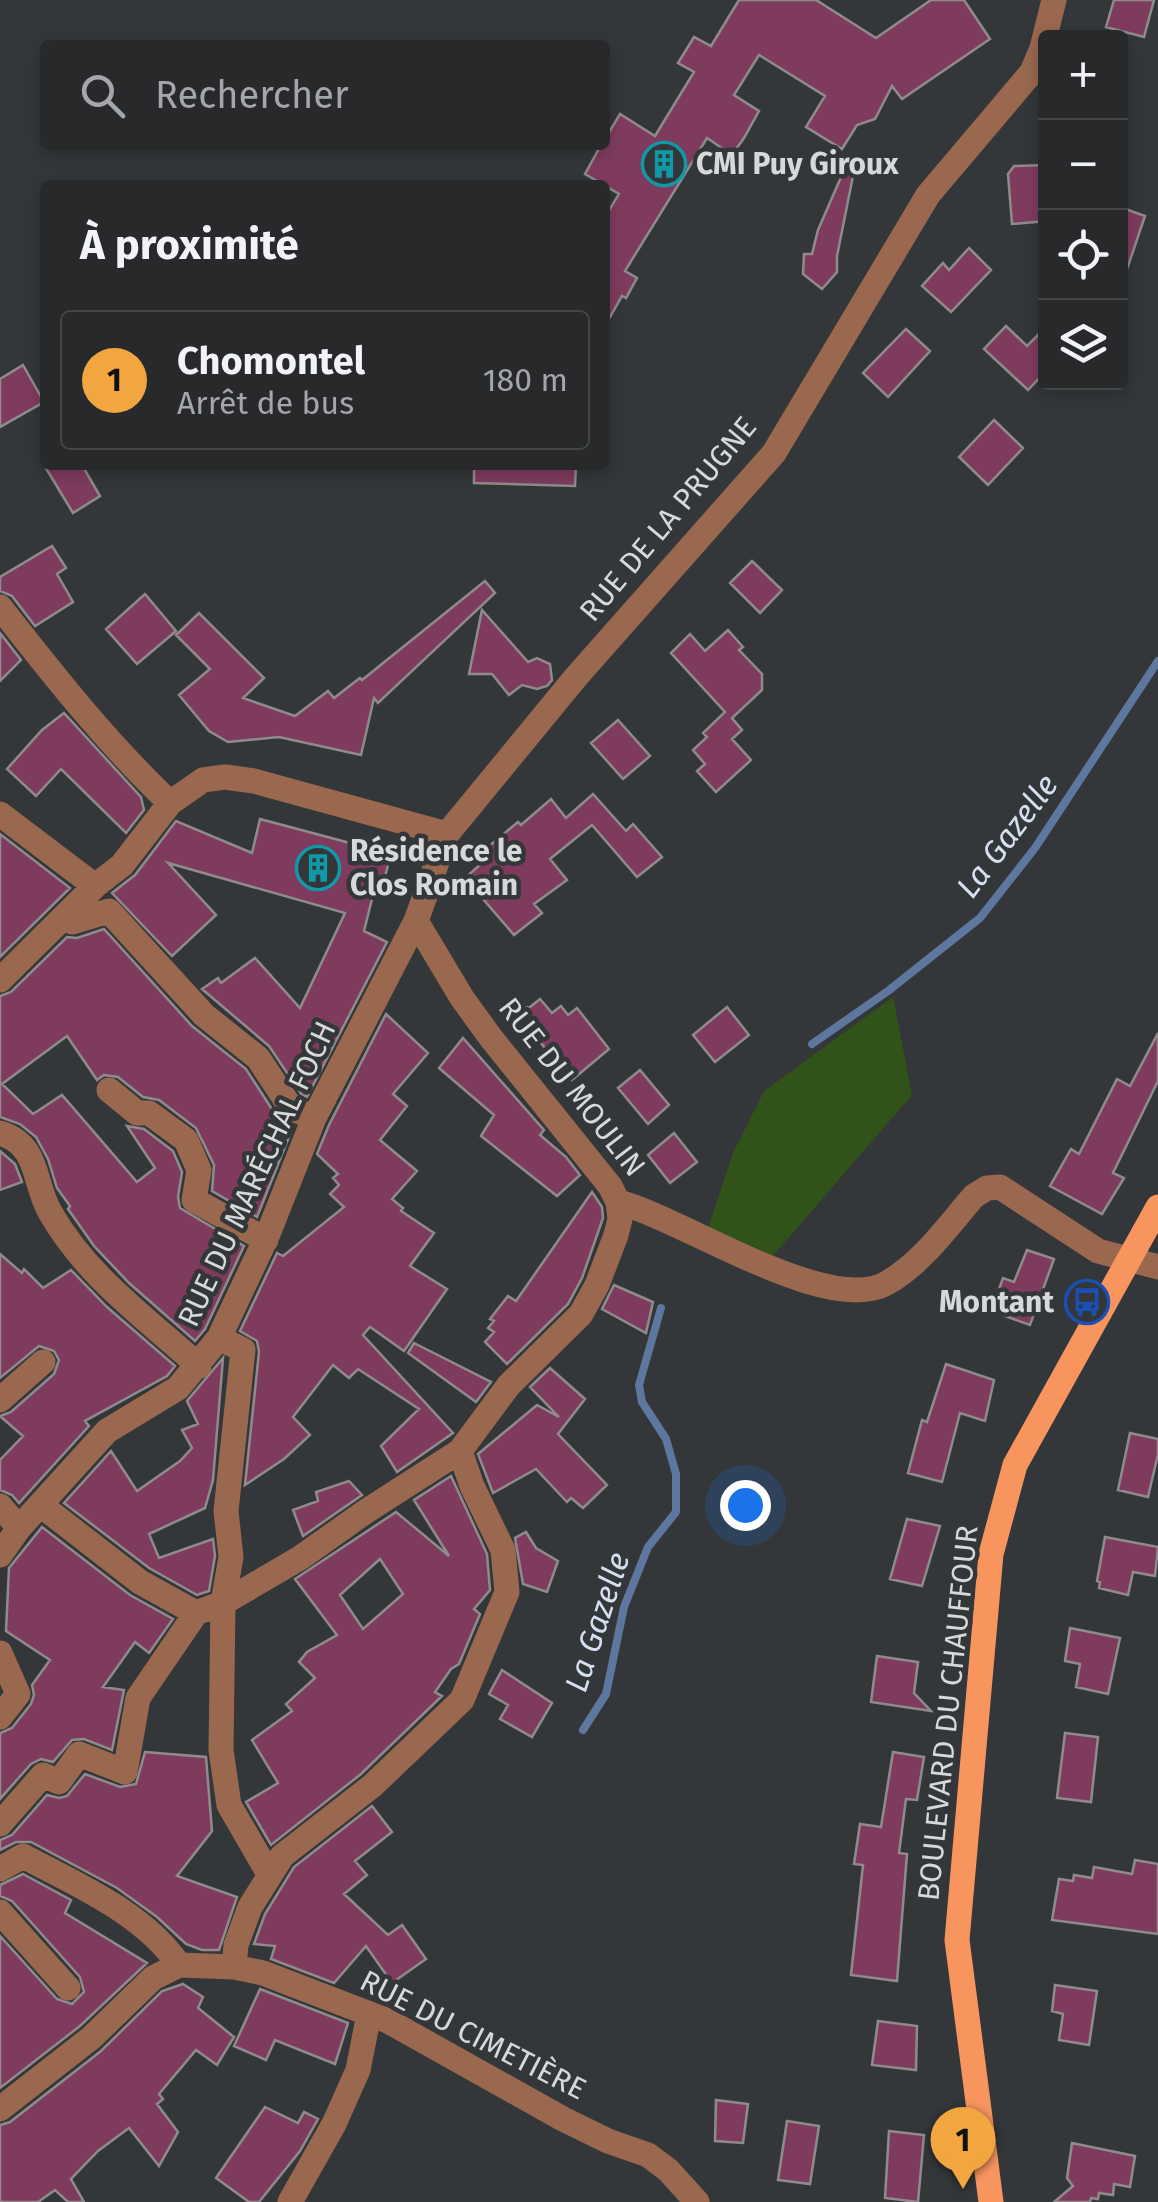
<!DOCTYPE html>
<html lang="fr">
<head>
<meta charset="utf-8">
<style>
	:root { --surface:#27292b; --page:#2f3133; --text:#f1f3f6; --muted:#a4a6a9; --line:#434547; --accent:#f1a640 }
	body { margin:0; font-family:"Fira Sans",sans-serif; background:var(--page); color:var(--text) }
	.controls { position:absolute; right:30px; top:30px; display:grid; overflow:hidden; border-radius:10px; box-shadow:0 5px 15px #0003 }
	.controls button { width:90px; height:90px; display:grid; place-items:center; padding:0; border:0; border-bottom:2px solid var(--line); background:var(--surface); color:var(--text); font:50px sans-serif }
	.you { position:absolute; left:745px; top:1505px; width:35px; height:35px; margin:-25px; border:8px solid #fff; border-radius:50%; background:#1a73e8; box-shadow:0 0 0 15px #1a73e833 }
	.badge { display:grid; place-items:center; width:65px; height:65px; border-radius:50%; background:var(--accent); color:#111; font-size:32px; font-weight:700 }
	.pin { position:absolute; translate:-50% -82px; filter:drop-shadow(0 2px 5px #0008) }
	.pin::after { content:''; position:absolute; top:52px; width:35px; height:30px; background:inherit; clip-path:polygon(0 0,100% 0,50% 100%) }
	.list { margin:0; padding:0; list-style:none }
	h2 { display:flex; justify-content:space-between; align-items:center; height:130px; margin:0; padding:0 40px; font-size:42px }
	h2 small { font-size:32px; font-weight:400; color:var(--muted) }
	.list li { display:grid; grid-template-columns:65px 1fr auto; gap:30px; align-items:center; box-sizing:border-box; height:140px; margin:0 20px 20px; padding:0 20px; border:2px solid var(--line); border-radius:10px }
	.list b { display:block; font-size:38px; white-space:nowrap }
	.list p { margin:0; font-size:32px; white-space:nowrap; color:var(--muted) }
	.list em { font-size:32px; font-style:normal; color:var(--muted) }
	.icon { flex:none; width:55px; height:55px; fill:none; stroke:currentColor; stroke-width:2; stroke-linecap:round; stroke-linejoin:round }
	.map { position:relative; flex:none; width:1158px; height:2202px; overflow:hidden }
	.search { position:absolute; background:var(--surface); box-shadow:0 5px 15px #0003; left:40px; top:40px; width:570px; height:110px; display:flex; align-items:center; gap:25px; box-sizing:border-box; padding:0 35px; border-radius:10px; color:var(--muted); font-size:38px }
	.panel { position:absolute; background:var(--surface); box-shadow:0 5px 15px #0003; left:40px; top:180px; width:570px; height:290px; border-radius:10px }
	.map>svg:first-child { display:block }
	.green { fill:#315219 }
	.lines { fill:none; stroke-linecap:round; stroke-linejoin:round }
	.stream { stroke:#5e779f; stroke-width:8 }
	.building { fill:#7f3b5e; stroke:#8f8b8d; stroke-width:2.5; fill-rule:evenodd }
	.minor { stroke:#99684e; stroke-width:25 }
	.major { stroke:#f8955f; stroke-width:25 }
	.labels { text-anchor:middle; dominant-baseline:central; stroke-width:9; stroke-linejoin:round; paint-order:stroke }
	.poi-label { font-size:30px; font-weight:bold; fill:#d6d8d9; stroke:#343739; text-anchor:start }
	.street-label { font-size:30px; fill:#d6d8d9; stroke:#343739 }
	.water-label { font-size:32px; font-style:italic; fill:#d4dff0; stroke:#343739 }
</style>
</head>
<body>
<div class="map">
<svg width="1158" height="2202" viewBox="0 0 1158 2202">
	<rect width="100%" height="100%" fill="#343739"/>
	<path class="green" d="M 893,997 L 912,1095 L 772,1257 L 708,1228 L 733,1153 L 764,1091 Z"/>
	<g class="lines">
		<path class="stream" d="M 812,1044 L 888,991 L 980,918 L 1035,848 L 1158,661
			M 583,1730 L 606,1694 L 624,1607 L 648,1547 L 676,1512 L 676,1474 L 666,1439 L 642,1402 L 639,1385 L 661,1308"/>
	</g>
	<path class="building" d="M 739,0 L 816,0 L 876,38 L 931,0 L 964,0 L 990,39 L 902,99 L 892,86 L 875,119 L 857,125 L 842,149 L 806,127 L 825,96 L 759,55 L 734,95 L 759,111 L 744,138 L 732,155 L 707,138 L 625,271 L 637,278 L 626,298 L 622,296 L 605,326 L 605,217 L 619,194 L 585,174 L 601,145 L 605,145 L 605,139 L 620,114 L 655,136 L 694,72 L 678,63 L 694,37 L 711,46 Z
		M 1114,0 L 1154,0 L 1144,37 L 1106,27 Z
		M 1046,165 L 1046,221 L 1012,224 L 1008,174 L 1014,166 Z
		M 845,168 L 854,171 L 837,256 L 837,272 L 822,289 L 803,274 L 804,254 L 812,254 L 818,230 Z
		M 1120,207 L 1145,216 L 1124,278 L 1120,278 Z
		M 969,248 L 991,270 L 951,312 L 922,286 L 943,263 L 949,270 Z
		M 1006,326 L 1027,346 L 1046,327 L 1046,371 L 1028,390 L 984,349 Z
		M 906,329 L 930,351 L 888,397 L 863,373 Z
		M 23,365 L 44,402 L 0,427 L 0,379 Z
		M 994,420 L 1023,448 L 988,485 L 959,457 Z
		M 44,465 L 82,465 L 100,496 L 73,513 Z
		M 474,465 L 576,465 L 575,486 L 474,483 Z
		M 52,546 L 66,568 L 57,574 L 73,602 L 35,626 L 12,596 L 0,591 L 0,577 Z
		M 752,561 L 782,590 L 760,613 L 730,583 Z
		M 485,581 L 495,593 L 378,703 L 374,698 L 361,755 L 279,737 L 228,742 L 209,731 L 179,695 L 210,669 L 176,635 L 199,613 L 264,678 L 243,698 L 295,716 L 328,691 L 334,698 L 360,678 L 362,680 Z
		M 145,594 L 176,631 L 137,664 L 106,629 Z
		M 482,610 L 528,662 L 537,658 L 550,664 L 552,680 L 547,686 L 537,689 L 522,685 L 509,695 L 492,674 L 469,674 Z
		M 728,630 L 743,647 L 739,650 L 762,674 L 762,690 L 732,718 L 742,730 L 732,739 L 751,760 L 716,792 L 697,771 L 705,764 L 693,750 L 707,737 L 703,733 L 725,712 L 671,653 L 690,634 L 705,651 Z
		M 0,633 L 21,660 L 0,681 Z
		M 64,713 L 141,797 L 144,810 L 126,833 L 61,769 L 36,796 L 7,769 L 42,730 Z
		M 618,720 L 650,756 L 623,779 L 591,743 Z
		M 593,794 L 626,831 L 633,824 L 662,857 L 637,877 L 592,825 L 550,859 L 567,880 L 534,904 L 542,913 L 514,935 L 465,878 L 492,854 L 487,848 L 518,822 L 521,825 L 551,799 L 566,818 Z
		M 260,819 L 391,854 L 383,884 L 376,883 L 364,931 L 387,942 L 307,1097 L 302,1095 L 269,1046 L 202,989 L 218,978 L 221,983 L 255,958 L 300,1008 L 345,913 L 168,863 L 216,915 L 172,956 L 112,893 L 135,875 L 176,821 L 252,853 Z
		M 0,834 L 70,888 L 0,957 Z
		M 104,929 L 192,1026 L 246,1069 L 277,1117 L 293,1127 L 257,1217 L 212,1191 L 214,1165 L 196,1128 L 159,1100 L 143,1097 L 118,1077 L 104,1075 L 97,1080 L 67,1036 L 2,1084 L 33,1114 L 62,1095 L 137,1182 L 155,1168 L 127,1126 L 144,1129 L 173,1151 L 182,1172 L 178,1197 L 180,1208 L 244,1246 L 205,1329 L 195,1341 L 129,1283 L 94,1246 L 68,1209 L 70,1206 L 57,1188 L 48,1159 L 36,1137 L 20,1124 L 0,1117 L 0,996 L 11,992 L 67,937 L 77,938 Z
		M 540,999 L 552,1013 L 561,1006 L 568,1015 L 577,1008 L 609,1049 L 572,1080 L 512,1009 L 530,1007 Z
		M 727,1007 L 749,1035 L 715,1062 L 693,1035 Z
		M 386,1014 L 428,1053 L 393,1094 L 407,1106 L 380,1140 L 417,1171 L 392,1199 L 403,1208 L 401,1211 L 434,1233 L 410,1266 L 447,1289 L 404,1351 L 370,1327 L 363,1335 L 453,1433 L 397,1472 L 381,1446 L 419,1409 L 358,1369 L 349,1378 L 333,1365 L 293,1417 L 310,1435 L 284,1459 L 245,1485 L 259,1352 L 257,1341 L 240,1331 L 277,1253 L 283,1256 L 344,1207 L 330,1194 L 339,1185 L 333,1178 L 338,1174 L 317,1154 L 329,1125 Z
		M 1158,1033 L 1158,1081 L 1113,1173 L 1124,1178 L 1102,1214 L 1050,1186 L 1071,1149 L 1079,1154 L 1117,1079 L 1130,1086 Z
		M 463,1038 L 544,1130 L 540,1135 L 566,1157 L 580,1175 L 557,1196 L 481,1136 L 494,1115 L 439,1068 Z
		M 640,1070 L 669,1105 L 648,1124 L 618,1088 Z
		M 674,1133 L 697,1162 L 670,1183 L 648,1155 Z
		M 0,1151 L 15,1164 L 22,1182 L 0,1190 Z
		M 592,1192 L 602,1207 L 603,1218 L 582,1278 L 568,1304 L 507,1364 L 485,1342 L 494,1332 L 488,1328 L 494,1321 L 490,1319 L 508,1296 L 516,1301 Z
		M 1027,1250 L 1054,1259 L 1030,1325 L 991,1311 L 1003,1278 L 1014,1282 Z
		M 0,1254 L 22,1273 L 24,1269 L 43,1288 L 71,1270 L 107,1307 L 175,1366 L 167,1376 L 85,1421 L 89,1426 L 19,1503 L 12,1495 L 0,1490 L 0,1460 L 23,1436 L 0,1416 L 11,1412 L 54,1374 L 59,1360 L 54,1351 L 39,1346 L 0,1378 Z
		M 614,1285 L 653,1302 L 646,1333 L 602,1309 Z
		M 414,1343 L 491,1382 L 476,1402 L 408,1353 Z
		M 223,1358 L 213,1480 L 205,1508 L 149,1534 L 159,1558 L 213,1539 L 215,1556 L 209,1591 L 197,1595 L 149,1568 L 64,1503 L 111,1451 L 137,1491 L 180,1461 L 192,1448 L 182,1430 L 198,1424 L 187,1401 Z
		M 946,1364 L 994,1380 L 985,1421 L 960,1413 L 942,1482 L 908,1473 L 922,1420 L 927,1422 Z
		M 550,1368 L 585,1399 L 558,1434 L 607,1485 L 583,1508 L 571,1498 L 567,1502 L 536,1469 L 493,1493 L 478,1454 L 537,1405 L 559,1417 L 530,1387 Z
		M 1130,1433 L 1158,1439 L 1158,1454 L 1148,1497 L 1118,1490 Z
		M 451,1476 L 487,1554 L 490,1590 L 474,1609 L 480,1614 L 459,1664 L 451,1669 L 435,1692 L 442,1696 L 361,1774 L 271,1845 L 246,1802 L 278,1783 L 252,1740 L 292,1711 L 286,1704 L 315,1678 L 299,1662 L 307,1652 L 337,1635 L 295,1579 L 396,1512 L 449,1556 L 414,1500 ZM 380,1559 L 403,1594 L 363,1629 L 340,1595 Z
		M 349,1481 L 362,1495 L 303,1536 L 293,1510 L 318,1501 L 316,1492 Z
		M 907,1519 L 940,1526 L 922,1586 L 890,1579 Z
		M 42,1527 L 130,1595 L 173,1619 L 149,1653 L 135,1642 L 103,1687 L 124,1690 L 112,1750 L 84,1739 L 72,1740 L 53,1762 L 41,1759 L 31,1764 L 0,1799 L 0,1733 L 12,1728 L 31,1704 L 34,1695 L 32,1685 L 50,1660 L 6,1631 L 9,1568 Z
		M 526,1532 L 536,1548 L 558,1561 L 547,1592 L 523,1584 L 515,1538 Z
		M 1105,1537 L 1158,1547 L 1155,1576 L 1133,1572 L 1128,1595 L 1099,1588 L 1100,1582 L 1097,1581 Z
		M 1070,1628 L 1120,1638 L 1108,1694 L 1076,1687 L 1080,1664 L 1065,1661 Z
		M 877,1656 L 918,1662 L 914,1693 L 931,1711 L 871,1702 Z
		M 502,1670 L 552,1703 L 532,1737 L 500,1719 L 508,1705 L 489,1694 Z
		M 1065,1733 L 1098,1737 L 1091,1802 L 1057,1798 Z
		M 145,1752 L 206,1757 L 212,1831 L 177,1876 L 237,1897 L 219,1950 L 202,1950 L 186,1944 L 157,1917 L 117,1888 L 31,1842 L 16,1842 L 0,1850 L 0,1840 L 12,1835 L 47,1795 L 59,1798 L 67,1796 L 85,1774 L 120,1787 L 136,1784 Z
		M 893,1752 L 924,1757 L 917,1800 L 906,1799 L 899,1853 L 907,1854 L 897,1981 L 851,1975 L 863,1865 L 854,1864 L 860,1824 L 881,1827 Z
		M 372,1806 L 392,1832 L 355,1861 L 367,1875 L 344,1894 L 388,1935 L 402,1925 L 426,1959 L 392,1983 L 366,1946 L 334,1983 L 271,1959 L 275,1946 L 254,1944 L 265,1914 L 294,1867 Z
		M 1135,1860 L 1158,1864 L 1158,1934 L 1052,1920 L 1059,1879 L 1073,1881 L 1074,1875 L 1092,1878 L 1094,1867 L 1132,1874 Z
		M 23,1874 L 71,1900 L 65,1913 L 147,1963 L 80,2026 L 0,2088 L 0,1936 L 57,1999 L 72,2004 L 84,1992 L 80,1977 L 12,1901 L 0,1896 L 0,1885 Z
		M 183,1984 L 203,1997 L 198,2008 L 234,2037 L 217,2065 L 196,2050 L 159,2094 L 163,2099 L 157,2104 L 178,2132 L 159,2166 L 129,2128 L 98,2151 L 71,2179 L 84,2202 L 68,2202 L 55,2190 L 38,2202 L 0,2202 L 0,2125 L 10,2122 L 101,2051 L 162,1991 Z
		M 1055,1985 L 1097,1991 L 1089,2045 L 1059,2040 L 1063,2014 L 1052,2011 Z
		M 260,1989 L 348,2023 L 335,2064 L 275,2040 L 266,2060 L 234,2046 Z
		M 878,2021 L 917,2026 L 916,2070 L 872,2065 Z
		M 716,2100 L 748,2104 L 743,2143 L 715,2141 Z
		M 265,2107 L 298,2123 L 304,2112 L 318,2119 L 300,2151 L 259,2202 L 249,2202 L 216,2178 Z
		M 787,2121 L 819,2126 L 810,2184 L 778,2180 Z
		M 889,2131 L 924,2135 L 918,2202 L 885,2198 Z
		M 1072,2143 L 1135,2156 L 1130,2187 L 1114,2184 L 1113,2195 L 1099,2193 L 1098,2199 L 1091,2198 L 1090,2202 L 1054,2202 L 1073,2186 L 1067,2178 Z"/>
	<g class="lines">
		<path class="minor" d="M 0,607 C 54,676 106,742 170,803
			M 0,814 L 95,886
			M 64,917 L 72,922 L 109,911 L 204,1015 L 258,1058 L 291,1108 L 314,1118
			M 0,980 L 95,886 L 122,865 L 170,803 L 203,780 L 225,777 L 254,781 L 447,834
			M 109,1090 L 137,1113 L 149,1113 L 186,1140 L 199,1170 L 194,1200 L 266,1240
			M 0,1133 C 40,1145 33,1183 50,1212 C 86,1276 146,1318 199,1366
			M 618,1202 C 682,1218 828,1317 887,1283 C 922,1263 947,1227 974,1196 L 987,1188 L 1000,1187 L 1098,1251 L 1158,1267
			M 219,1338 L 243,1350 L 226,1511 L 231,1557 L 223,1603 L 221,1750 L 229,1805 L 269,1874
			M 0,1400 L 43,1362
			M 0,1506 L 19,1528
			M 42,1506 L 140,1582 L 196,1613 L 223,1603 L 300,1558 L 365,1512 L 460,1451 L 509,1385 L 581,1314 L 597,1285 L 616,1235 L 620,1219 L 618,1202 L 610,1186 L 491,1038 L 462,998 L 416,921
			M 0,1555 L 19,1528 L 107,1431 L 178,1388 L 219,1338 L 268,1234 L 314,1118 L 416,921 L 447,834 L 576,677 L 774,453 L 928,195 L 1032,72 L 1042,48 L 1054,0
			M 0,1653 L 18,1694 L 0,1717
			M 0,1824 L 43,1775 L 59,1782 L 79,1754 L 125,1772 L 138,1698 L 196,1613
			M 0,1869 L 23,1856 C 77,1885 144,1913 179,1965
			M 0,1912 L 68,1988
			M 234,1967 L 236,1945 L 250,1907 L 282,1856 L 372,1786 L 462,1700 L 507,1592 L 503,1550 L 472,1486 L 460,1451
			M 0,2109 L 91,2038 L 153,1978 L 179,1965 L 234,1967 L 263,1973 L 388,2021 L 563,2119 L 608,2141 L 648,2155 L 668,2170 L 697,2202
			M 290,2202 L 334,2124 L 358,2070 L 369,2014"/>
		<path class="major" d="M 991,2202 L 957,1940 L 991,1554 L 1015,1465 L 1158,1207"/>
	</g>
	<defs>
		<symbol id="building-ring" viewBox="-11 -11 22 22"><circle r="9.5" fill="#343739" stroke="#0f9aa8" stroke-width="1.5"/><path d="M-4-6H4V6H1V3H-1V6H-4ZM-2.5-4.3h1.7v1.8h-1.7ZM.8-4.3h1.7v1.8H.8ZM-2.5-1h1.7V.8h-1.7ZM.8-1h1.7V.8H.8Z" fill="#0f9aa8"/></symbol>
		<symbol id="bus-ring" viewBox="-11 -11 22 22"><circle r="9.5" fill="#343739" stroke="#1a4fb4" stroke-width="1.5"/><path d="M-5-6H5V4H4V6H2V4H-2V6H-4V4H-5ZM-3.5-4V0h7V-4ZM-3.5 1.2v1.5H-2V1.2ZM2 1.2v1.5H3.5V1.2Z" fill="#1a4fb4"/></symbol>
	</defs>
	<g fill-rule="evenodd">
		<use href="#building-ring" x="639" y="139" width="50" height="50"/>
		<use href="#building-ring" x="293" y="843" width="50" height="50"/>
		<use href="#bus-ring" x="1062" y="1277" width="50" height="50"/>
	</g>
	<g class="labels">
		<g class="poi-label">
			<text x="696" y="164">CMI Puy Giroux</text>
			<text x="350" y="851">Résidence le<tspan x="350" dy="34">Clos Romain</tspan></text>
			<text x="1054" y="1302" text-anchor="end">Montant</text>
		</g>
		<g class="street-label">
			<text transform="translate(668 519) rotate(-50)">RUE DE LA PRUGNE</text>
			<text transform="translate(572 1087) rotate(52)">RUE DU MOULIN</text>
			<text transform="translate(257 1174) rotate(-65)">RUE DU MARÉCHAL FOCH</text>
			<text transform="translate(948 1713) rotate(-84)">BOULEVARD DU CHAUFFOUR</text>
			<text transform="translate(473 2035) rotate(27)">RUE DU CIMETIÈRE</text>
		</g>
		<g class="water-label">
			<text transform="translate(1007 836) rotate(-53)">La Gazelle</text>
			<text transform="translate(597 1622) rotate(-72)">La Gazelle</text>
		</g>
	</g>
</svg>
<div class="controls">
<button>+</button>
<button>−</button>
<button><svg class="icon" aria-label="locate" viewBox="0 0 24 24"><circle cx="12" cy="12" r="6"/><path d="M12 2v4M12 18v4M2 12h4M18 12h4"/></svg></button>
<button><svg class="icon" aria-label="layers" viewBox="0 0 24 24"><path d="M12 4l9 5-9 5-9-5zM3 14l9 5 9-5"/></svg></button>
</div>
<div class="you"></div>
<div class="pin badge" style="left:963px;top:2189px">1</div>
<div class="search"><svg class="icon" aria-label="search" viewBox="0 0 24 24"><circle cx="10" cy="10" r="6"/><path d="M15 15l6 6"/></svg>Rechercher</div>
<section class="panel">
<h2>À proximité<small></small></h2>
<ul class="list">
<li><span class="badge">1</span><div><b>Chomontel</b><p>Arrêt de bus</p></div><em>180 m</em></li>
</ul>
</section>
</div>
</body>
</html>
